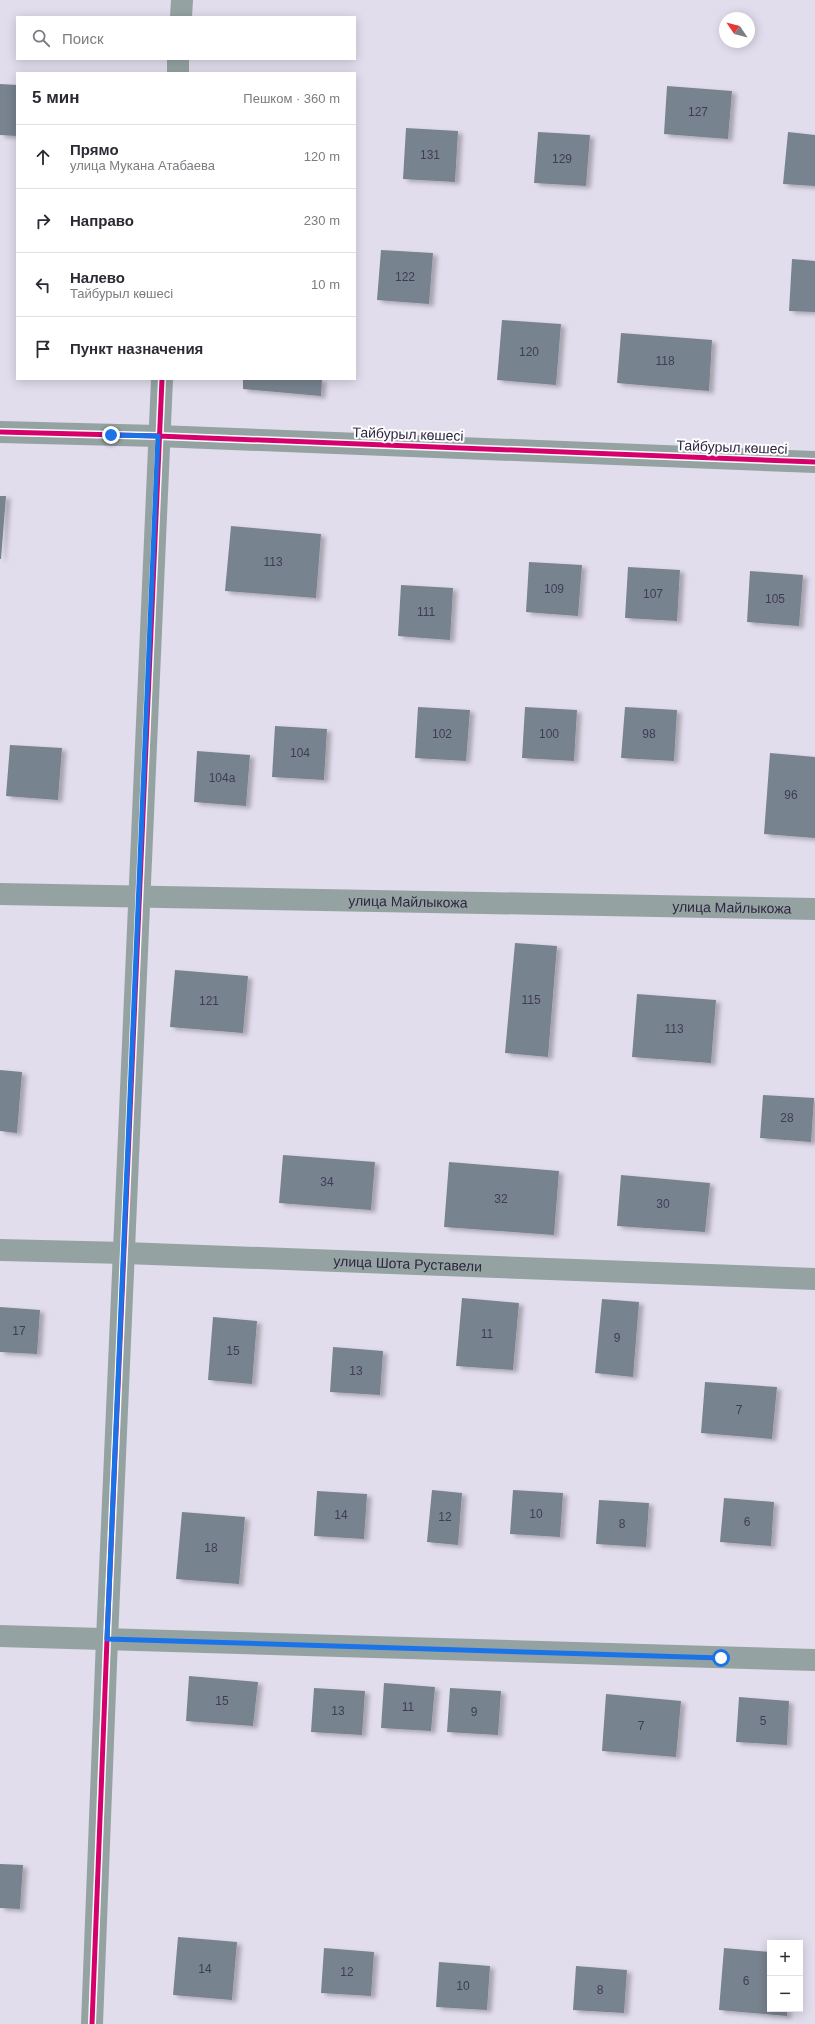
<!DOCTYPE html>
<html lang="ru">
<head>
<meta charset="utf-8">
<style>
	:root { --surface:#fff; --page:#f2f2f3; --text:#2b2b33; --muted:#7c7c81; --line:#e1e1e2 }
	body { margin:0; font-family:Helvetica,sans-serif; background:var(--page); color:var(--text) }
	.controls { position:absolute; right:12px; bottom:12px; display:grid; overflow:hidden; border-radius:0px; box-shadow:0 2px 10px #0003 }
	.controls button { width:36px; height:36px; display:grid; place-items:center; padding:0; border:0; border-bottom:1px solid var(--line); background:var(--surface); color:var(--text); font:20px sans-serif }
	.compass { position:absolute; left:719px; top:12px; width:36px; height:36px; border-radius:50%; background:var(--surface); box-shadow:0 2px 10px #0003; rotate:305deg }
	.stop { position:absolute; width:12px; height:12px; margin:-9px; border:3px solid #1a73e8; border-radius:50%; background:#fff }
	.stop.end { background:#1a73e8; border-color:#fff; box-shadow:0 1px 4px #0008 }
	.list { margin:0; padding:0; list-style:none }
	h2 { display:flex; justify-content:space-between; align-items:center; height:52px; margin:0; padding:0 16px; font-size:17px }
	h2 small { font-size:13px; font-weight:400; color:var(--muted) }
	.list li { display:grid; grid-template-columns:26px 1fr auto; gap:12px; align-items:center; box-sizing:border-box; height:64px; padding:0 16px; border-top:1px solid var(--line) }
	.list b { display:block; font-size:15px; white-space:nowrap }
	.list p { margin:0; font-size:13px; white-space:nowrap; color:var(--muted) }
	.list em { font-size:13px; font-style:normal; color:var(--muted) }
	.icon { flex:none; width:22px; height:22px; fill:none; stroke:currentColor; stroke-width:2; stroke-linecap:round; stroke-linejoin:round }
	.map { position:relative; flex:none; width:815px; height:2024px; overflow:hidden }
	.search { position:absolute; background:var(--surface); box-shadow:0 2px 10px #0003; left:16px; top:16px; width:340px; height:44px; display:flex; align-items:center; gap:10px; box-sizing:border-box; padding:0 14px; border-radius:0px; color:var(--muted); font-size:15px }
	.panel { position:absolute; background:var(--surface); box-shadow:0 2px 10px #0003; left:16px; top:72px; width:340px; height:308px; border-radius:0px }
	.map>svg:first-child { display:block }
	.building { fill:#788390; filter:url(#shadow) }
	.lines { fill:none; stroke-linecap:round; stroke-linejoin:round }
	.minor { stroke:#94a3a2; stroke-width:22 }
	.cycleway-casing { stroke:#fdfdfd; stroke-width:8 }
	.cycleway { stroke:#d6006c; stroke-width:5 }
	.route { stroke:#1a73e8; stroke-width:5 }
	.labels { text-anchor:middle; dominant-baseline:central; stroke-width:4; stroke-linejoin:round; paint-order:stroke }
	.number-label { font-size:12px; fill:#403c55 }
	.street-label { font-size:14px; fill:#2e2541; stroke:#fdfdfd }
</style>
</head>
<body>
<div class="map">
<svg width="815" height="2024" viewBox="0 0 815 2024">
	<defs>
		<filter id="shadow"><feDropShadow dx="4.5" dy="2.5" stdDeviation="2" flood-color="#0004"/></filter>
	</defs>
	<rect width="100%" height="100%" fill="#e2dded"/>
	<path class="building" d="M 0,84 L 17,85 L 17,136 L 0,135 Z
		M 667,86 L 732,91 L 728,139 L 664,134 Z
		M 406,128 L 458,131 L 455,182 L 403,179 Z
		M 538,132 L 590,135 L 586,186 L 534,183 Z
		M 788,132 L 815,135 L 815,186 L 783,184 Z
		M 381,250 L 433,253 L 429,304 L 377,300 Z
		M 792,259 L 815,261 L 815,312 L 789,311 Z
		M 502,320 L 561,324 L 556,385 L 497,380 Z
		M 621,333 L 712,340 L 709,391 L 617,383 Z
		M 243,379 L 322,379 L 321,396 L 243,389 Z
		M 0,496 L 6,496 L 1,559 L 0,559 Z
		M 231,526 L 321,534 L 316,598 L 225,591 Z
		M 529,562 L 582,565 L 578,616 L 526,612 Z
		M 628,567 L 680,570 L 677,621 L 625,618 Z
		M 750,571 L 803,575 L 799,626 L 747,622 Z
		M 401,585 L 453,588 L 450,640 L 398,636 Z
		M 418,707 L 470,710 L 466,761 L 415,758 Z
		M 525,707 L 577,710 L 574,761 L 522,758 Z
		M 625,707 L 677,710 L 674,761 L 621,758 Z
		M 275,726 L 327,729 L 324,780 L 272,777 Z
		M 10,745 L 62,748 L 58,800 L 6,796 Z
		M 197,751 L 250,755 L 246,806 L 194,802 Z
		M 770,753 L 815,757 L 815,838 L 764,834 Z
		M 515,943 L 557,946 L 548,1057 L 505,1053 Z
		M 175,970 L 248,976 L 243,1033 L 170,1027 Z
		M 637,994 L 716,1000 L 711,1063 L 632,1057 Z
		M 0,1070 L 22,1072 L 17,1133 L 0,1131 Z
		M 763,1095 L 814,1098 L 811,1142 L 760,1138 Z
		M 283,1155 L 375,1162 L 371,1210 L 279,1203 Z
		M 449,1162 L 559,1171 L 554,1235 L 444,1227 Z
		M 621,1175 L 710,1183 L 705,1232 L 617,1226 Z
		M 462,1298 L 519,1303 L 513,1370 L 456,1366 Z
		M 602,1299 L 639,1302 L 633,1377 L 595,1373 Z
		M 0,1307 L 40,1310 L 37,1354 L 0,1352 Z
		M 213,1317 L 257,1321 L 252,1384 L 208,1380 Z
		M 333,1347 L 383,1351 L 380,1395 L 330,1392 Z
		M 705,1382 L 777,1387 L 772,1439 L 701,1433 Z
		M 432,1490 L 462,1493 L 458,1545 L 427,1542 Z
		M 513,1490 L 563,1493 L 560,1537 L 510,1534 Z
		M 317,1491 L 367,1494 L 364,1539 L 314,1536 Z
		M 724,1498 L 774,1502 L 771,1546 L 720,1542 Z
		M 599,1500 L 649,1503 L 646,1547 L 596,1544 Z
		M 182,1512 L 245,1517 L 239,1584 L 176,1579 Z
		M 189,1676 L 258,1682 L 253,1726 L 186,1721 Z
		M 384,1683 L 435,1687 L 431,1731 L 381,1728 Z
		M 314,1688 L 365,1691 L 362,1735 L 311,1732 Z
		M 450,1688 L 501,1691 L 498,1735 L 447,1732 Z
		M 606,1694 L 681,1701 L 676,1757 L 602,1751 Z
		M 739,1697 L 789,1701 L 787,1745 L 736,1742 Z
		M 0,1864 L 23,1865 L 20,1909 L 0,1908 Z
		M 178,1937 L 237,1942 L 232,2000 L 173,1995 Z
		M 324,1948 L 374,1952 L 371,1996 L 321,1993 Z
		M 724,1948 L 770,1952 L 770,2009 L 787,2009 L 787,2016 L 719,2010 Z
		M 439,1962 L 490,1966 L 487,2010 L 436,2007 Z
		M 576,1966 L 627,1970 L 624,2013 L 573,2010 Z"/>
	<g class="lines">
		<g class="minor">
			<path d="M 181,17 L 182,0"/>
			<path d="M 178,73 L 178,59"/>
			<path d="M 0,432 L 158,436 L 815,462"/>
			<path id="s1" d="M 0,894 L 815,909"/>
			<path id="s2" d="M 0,1250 L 125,1253 L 815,1279"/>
			<path d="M 0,1636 L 815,1660"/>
			<path d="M 92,2024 L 107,1639 L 162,379"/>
		</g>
		<defs>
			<path id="cycleway" d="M 0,432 L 158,436 L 815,462
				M 92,2024 L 107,1639 L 162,379"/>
		</defs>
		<use href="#cycleway" class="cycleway-casing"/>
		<use href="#cycleway" class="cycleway"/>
	</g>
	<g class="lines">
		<path class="route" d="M 111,435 L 158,436 L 107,1639 L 721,1658"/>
	</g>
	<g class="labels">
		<g class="number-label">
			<text x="698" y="112">127</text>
			<text x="430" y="155">131</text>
			<text x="562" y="159">129</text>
			<text x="405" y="277">122</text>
			<text x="529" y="352">120</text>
			<text x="665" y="361">118</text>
			<text x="273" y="562">113</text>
			<text x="554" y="589">109</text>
			<text x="653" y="594">107</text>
			<text x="775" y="599">105</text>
			<text x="426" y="612">111</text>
			<text x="442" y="734">102</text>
			<text x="549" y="734">100</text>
			<text x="649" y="734">98</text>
			<text x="300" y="753">104</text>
			<text x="222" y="778">104а</text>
			<text x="791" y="795">96</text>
			<text x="531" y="1000">115</text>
			<text x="209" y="1001">121</text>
			<text x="674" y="1029">113</text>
			<text x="787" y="1118">28</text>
			<text x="327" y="1182">34</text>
			<text x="501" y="1199">32</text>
			<text x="663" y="1204">30</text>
			<text x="19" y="1331">17</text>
			<text x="487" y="1334">11</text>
			<text x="617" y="1338">9</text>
			<text x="233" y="1351">15</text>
			<text x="356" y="1371">13</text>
			<text x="739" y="1410">7</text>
			<text x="536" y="1514">10</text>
			<text x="341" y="1515">14</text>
			<text x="445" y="1517">12</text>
			<text x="747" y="1522">6</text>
			<text x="622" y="1524">8</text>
			<text x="211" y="1548">18</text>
			<text x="222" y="1701">15</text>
			<text x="408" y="1707">11</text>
			<text x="338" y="1711">13</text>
			<text x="474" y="1712">9</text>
			<text x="763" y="1721">5</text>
			<text x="641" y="1726">7</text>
			<text x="205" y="1969">14</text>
			<text x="347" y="1972">12</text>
			<text x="746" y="1981">6</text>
			<text x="463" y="1986">10</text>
			<text x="600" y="1990">8</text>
		</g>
		<g class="street-label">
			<text transform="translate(408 434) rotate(2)">Тайбурыл көшесі</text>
			<text transform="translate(732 447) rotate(2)">Тайбурыл көшесі</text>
			<text stroke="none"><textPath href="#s1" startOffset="408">улица Майлыкожа</textPath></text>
			<text stroke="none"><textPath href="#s1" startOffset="732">улица Майлыкожа</textPath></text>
			<text stroke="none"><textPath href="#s2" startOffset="408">улица Шота Руставели</textPath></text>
		</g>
	</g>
</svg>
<div class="controls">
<button>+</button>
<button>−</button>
</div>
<svg class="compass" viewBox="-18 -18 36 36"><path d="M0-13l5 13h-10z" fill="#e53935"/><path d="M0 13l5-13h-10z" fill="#7c7c81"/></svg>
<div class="stop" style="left:721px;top:1658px"></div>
<div class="stop end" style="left:111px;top:435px"></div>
<div class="search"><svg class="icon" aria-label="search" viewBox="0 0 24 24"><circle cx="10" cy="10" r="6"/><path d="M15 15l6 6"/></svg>Поиск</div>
<section class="panel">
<h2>5 мин<small>Пешком · 360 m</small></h2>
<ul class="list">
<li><svg class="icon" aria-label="ahead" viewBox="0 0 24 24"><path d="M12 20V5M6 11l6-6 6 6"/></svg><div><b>Прямо</b><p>улица Мукана Атабаева</p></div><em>120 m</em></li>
<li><svg class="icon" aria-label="right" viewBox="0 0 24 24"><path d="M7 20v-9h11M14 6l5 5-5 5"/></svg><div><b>Направо</b></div><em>230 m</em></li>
<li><svg class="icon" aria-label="left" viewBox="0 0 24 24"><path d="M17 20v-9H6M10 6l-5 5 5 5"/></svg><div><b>Налево</b><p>Тайбурыл көшесі</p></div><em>10 m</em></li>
<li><svg class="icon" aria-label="arrive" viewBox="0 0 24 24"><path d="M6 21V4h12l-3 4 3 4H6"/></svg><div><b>Пункт назначения</b></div></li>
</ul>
</section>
</div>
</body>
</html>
